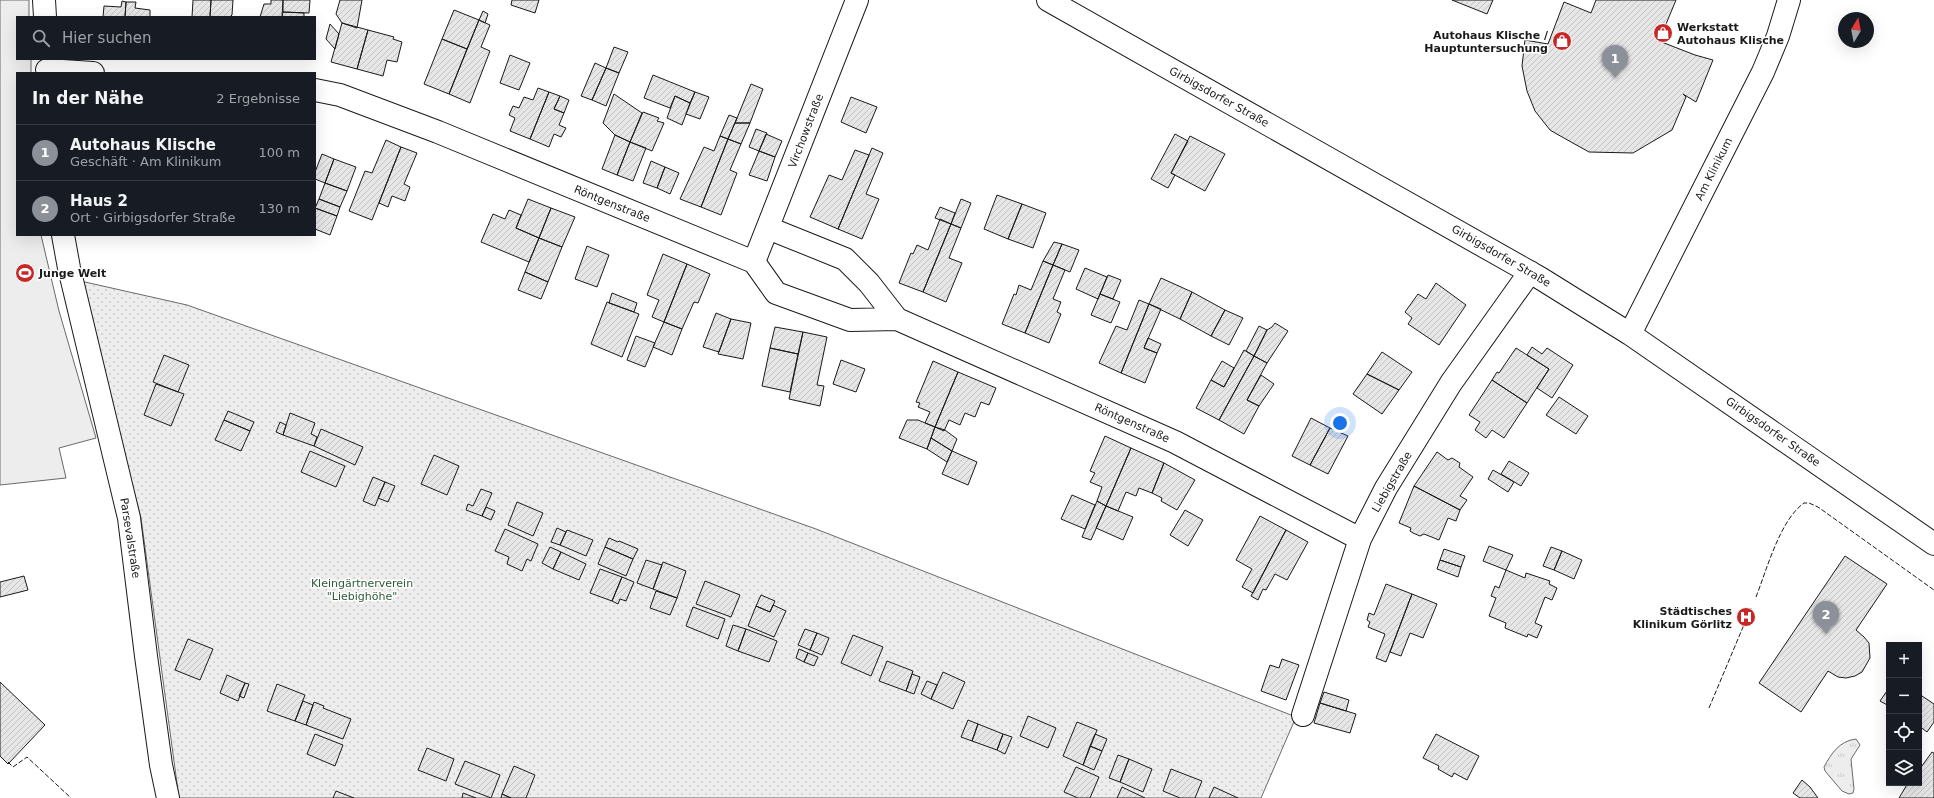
<!DOCTYPE html>
<html lang="de">
<head>
<meta charset="utf-8">
<style>
	:root { --surface:#171b24; --page:#242831; --text:#f1f3f6; --muted:#9ea1a6; --line:#363941; --accent:#8c9099 }
	body { margin:0; font-family:"DejaVu Sans",sans-serif; background:var(--page); color:var(--text) }
	.controls { position:absolute; right:12px; bottom:12px; display:grid; overflow:hidden; border-radius:0px; box-shadow:0 4px 16px #0002 }
	.controls button { width:36px; height:36px; display:grid; place-items:center; padding:0; border:0; border-bottom:1px solid var(--line); background:var(--surface); color:var(--text); font:20px sans-serif }
	.compass { position:absolute; left:1838px; top:12px; width:36px; height:36px; border-radius:50%; background:var(--surface); box-shadow:0 4px 16px #0002; rotate:10deg }
	.you { position:absolute; left:1340px; top:423px; width:14px; height:14px; margin:-10px; border:3px solid #fff; border-radius:50%; background:#1a73e8; box-shadow:0 0 0 6px #1a73e833 }
	.badge { display:grid; place-items:center; width:26px; height:26px; border-radius:50%; background:var(--accent); color:#fff; font-size:13px; font-weight:700 }
	.pin { position:absolute; translate:-50% -33px; filter:drop-shadow(0 1px 2px #0008) }
	.pin::after { content:''; position:absolute; top:21px; width:14px; height:12px; background:inherit; clip-path:polygon(0 0,100% 0,50% 100%) }
	.list { margin:0; padding:0; list-style:none }
	h2 { display:flex; justify-content:space-between; align-items:center; height:52px; margin:0; padding:0 16px; font-size:17px }
	h2 small { font-size:13px; font-weight:400; color:var(--muted) }
	.list li { display:grid; grid-template-columns:26px 1fr auto; gap:12px; align-items:center; box-sizing:border-box; height:56px; padding:0 16px; border-top:1px solid var(--line) }
	.list b { display:block; font-size:15px; white-space:nowrap }
	.list p { margin:0; font-size:13px; white-space:nowrap; color:var(--muted) }
	.list em { font-size:13px; font-style:normal; color:var(--muted) }
	.icon { flex:none; width:22px; height:22px; fill:none; stroke:currentColor; stroke-width:2; stroke-linecap:round; stroke-linejoin:round }
	.map { position:relative; flex:none; width:1934px; height:798px; overflow:hidden }
	.search { position:absolute; background:var(--surface); box-shadow:0 4px 16px #0002; left:16px; top:16px; width:300px; height:44px; display:flex; align-items:center; gap:10px; box-sizing:border-box; padding:0 14px; border-radius:0px; color:var(--muted); font-size:15px }
	.panel { position:absolute; background:var(--surface); box-shadow:0 4px 16px #0002; left:16px; top:72px; width:300px; height:164px; border-radius:0px }
	.map>svg:first-child { display:block }
	.grass { fill:url(#grass-tufts); stroke:#6a6a6a }
	.garden { fill:url(#garden-dots); stroke:#6a6a6a }
	.pitch { fill:#ededed; stroke:#6a6a6a }
	.building { fill:url(#building-hatch); stroke:#1a1a1a }
	.lines { fill:none; stroke-linecap:round; stroke-linejoin:round }
	.minor-casing { stroke:#1a1a1a; stroke-width:24 }
	.minor { stroke:#fff; stroke-width:22 }
	.fence { stroke:#1a1a1a; stroke-width:1; stroke-dasharray:5 2; stroke-linecap:butt }
	.labels { text-anchor:middle; dominant-baseline:central; stroke-width:3; stroke-linejoin:round; paint-order:stroke }
	.poi-label { font-size:11px; font-weight:bold; fill:#1a1a1a; stroke:#fff; text-anchor:start }
	.street-label { font-size:11px; fill:#1a1a1a; stroke:#fff }
	.park-label { font-size:11px; fill:#2b5a34; stroke:#fff }
</style>
</head>
<body>
<div class="map">
<svg width="1934" height="798" viewBox="0 0 1934 798">
	<defs>
		<pattern id="grass-tufts" width="24" height="20" patternUnits="userSpaceOnUse"><rect width="24" height="20" fill="#ededed"/><path d="M3 7l-1-3M5 7V3M7 7l1-3M15 17l-1-3M17 17v-4M19 17l1-3" fill="none" stroke="#cbcbcb"/></pattern>
		<pattern id="garden-dots" width="8" height="8" patternUnits="userSpaceOnUse"><rect width="8" height="8" fill="#ededed"/><path d="M2 2h.1M6 6h.1" fill="none" stroke="#cbcbcb" stroke-width="1.8" stroke-linecap="round"/></pattern>
		<pattern id="building-hatch" width="6" height="6" patternUnits="userSpaceOnUse"><rect width="6" height="6" fill="#e6e6e6"/><path d="M-1 1l2-2M0 6l6-6M5 7l2-2" fill="none" stroke="#c5c5c5"/></pattern>
	</defs>
	<rect width="100%" height="100%" fill="#fff"/>
	<path class="grass" d="M 1856,739 L 1860,745 L 1851,759 L 1854,789 L 1853,793 L 1849,794 L 1842,791 L 1825,771 L 1824,767 C 1831,754 1839,741 1856,739 Z"/>
	<path class="garden" d="M 76,280 L 187,305 L 816,529 L 1296,717 L 1261,798 L 179,798 L 141,518 Z"/>
	<path class="pitch" d="M 0,0 L 29,0 L 29,17 L 17,17 L 17,59 L 31,59 L 31,73 L 17,73 L 17,235 L 41,235 L 59,311 L 96,438 L 59,448 L 66,478 L 0,485 Z"/>
	<path class="building" d="M 193,0 L 211,0 L 210,17 L 192,17 Z
		M 211,0 L 233,0 L 232,15 L 230,17 L 210,17 Z
		M 271,0 L 283,0 L 282,17 L 260,17 L 264,4 L 271,4 Z
		M 283,0 L 310,0 L 309,13 L 283,12 Z
		M 340,0 L 362,0 L 357,28 L 342,23 L 336,14 Z
		M 512,0 L 539,0 L 535,13 L 511,5 Z
		M 1452,0 L 1493,0 L 1487,14 Z
		M 1596,0 L 1676,0 L 1659,41 L 1695,55 L 1713,60 L 1696,102 L 1683,94 L 1686,97 L 1672,130 L 1633,153 L 1589,152 L 1555,133 L 1550,130 L 1535,111 L 1527,91 L 1522,66 L 1525,40 L 1548,44 L 1564,2 L 1591,13 Z
		M 122,1 L 126,2 L 125,17 L 103,17 L 104,6 L 121,7 Z
		M 126,2 L 136,2 L 135,8 L 150,10 L 150,17 L 125,17 Z
		M 454,10 L 479,20 L 467,49 L 442,39 Z
		M 483,11 L 488,14 L 485,23 L 479,20 Z
		M 283,12 L 304,13 L 304,17 L 282,17 Z
		M 479,20 L 490,25 L 481,47 L 490,51 L 470,103 L 449,94 Z
		M 342,23 L 368,30 L 357,69 L 331,62 Z
		M 330,24 L 339,34 L 335,49 L 326,39 Z
		M 368,30 L 394,37 L 393,39 L 402,42 L 397,62 L 387,60 L 383,76 L 357,69 Z
		M 442,39 L 467,49 L 449,94 L 424,84 Z
		M 614,47 L 628,52 L 619,73 L 606,68 Z
		M 510,55 L 530,63 L 519,90 L 500,83 Z
		M 595,63 L 606,68 L 592,100 L 581,96 Z
		M 606,68 L 619,73 L 606,106 L 592,100 Z
		M 653,75 L 695,92 L 690,103 L 675,96 L 670,108 L 644,98 Z
		M 751,84 L 763,89 L 750,123 L 735,123 Z
		M 538,88 L 549,92 L 530,139 L 510,131 L 515,118 L 509,115 L 513,106 L 519,108 L 524,97 L 533,100 Z
		M 549,92 L 560,96 L 554,109 L 564,113 L 559,125 L 566,128 L 561,137 L 554,134 L 549,147 L 530,139 Z
		M 695,92 L 709,97 L 700,119 L 686,114 Z
		M 614,94 L 642,113 L 630,142 L 615,135 L 603,123 Z
		M 560,96 L 569,100 L 564,113 L 554,109 Z
		M 675,96 L 690,103 L 682,125 L 667,118 Z
		M 851,97 L 877,107 L 866,133 L 841,122 Z
		M 643,112 L 659,118 L 657,121 L 664,123 L 652,151 L 630,142 Z
		M 729,115 L 737,118 L 728,139 L 720,136 Z
		M 735,123 L 750,123 L 741,144 L 728,139 Z
		M 756,129 L 767,133 L 759,151 L 749,147 Z
		M 766,134 L 782,141 L 775,157 L 759,151 Z
		M 1175,134 L 1188,141 L 1171,173 L 1175,175 L 1168,188 L 1151,179 Z
		M 615,135 L 630,142 L 617,175 L 602,169 Z
		M 720,136 L 728,139 L 701,207 L 680,199 L 704,147 L 714,151 Z
		M 1190,136 L 1225,154 L 1205,191 L 1171,173 Z
		M 728,139 L 741,144 L 730,170 L 737,173 L 721,215 L 701,207 Z
		M 386,140 L 401,147 L 372,220 L 349,211 L 365,171 L 372,173 Z
		M 630,142 L 646,148 L 633,181 L 617,175 Z
		M 401,147 L 417,153 L 404,184 L 410,187 L 405,201 L 392,196 L 388,207 L 379,203 Z
		M 872,148 L 883,153 L 866,194 L 879,199 L 862,239 L 838,229 Z
		M 855,150 L 869,155 L 838,229 L 810,217 L 829,175 L 842,180 Z
		M 759,151 L 775,157 L 767,181 L 749,175 Z
		M 322,154 L 334,159 L 325,183 L 315,179 L 315,172 Z
		M 334,159 L 356,167 L 347,191 L 325,183 Z
		M 651,161 L 665,167 L 657,188 L 643,183 Z
		M 665,167 L 679,173 L 670,194 L 657,188 Z
		M 325,183 L 347,191 L 340,207 L 319,199 Z
		M 997,195 L 1022,204 L 1008,239 L 984,229 Z
		M 319,199 L 340,207 L 337,216 L 315,208 Z
		M 528,199 L 551,208 L 539,238 L 516,228 Z
		M 961,199 L 971,203 L 961,228 L 951,224 Z
		M 1022,204 L 1046,213 L 1033,248 L 1008,239 Z
		M 940,207 L 955,213 L 951,224 L 935,218 Z
		M 315,208 L 337,216 L 330,235 L 315,229 Z
		M 551,208 L 575,217 L 562,247 L 539,238 Z
		M 509,210 L 521,215 L 516,228 L 539,238 L 529,262 L 481,242 L 493,214 L 505,219 Z
		M 940,219 L 951,224 L 923,292 L 899,283 L 911,253 L 913,254 L 917,245 L 928,250 Z
		M 951,224 L 961,228 L 949,258 L 962,263 L 946,302 L 923,292 Z
		M 539,238 L 562,247 L 548,282 L 525,272 Z
		M 1054,242 L 1062,244 L 1053,265 L 1043,261 Z
		M 1062,244 L 1079,250 L 1070,272 L 1053,265 Z
		M 587,246 L 609,255 L 597,287 L 575,279 Z
		M 663,254 L 687,264 L 664,322 L 652,317 L 659,300 L 647,295 Z
		M 1043,261 L 1053,265 L 1025,333 L 1002,324 L 1014,294 L 1016,295 L 1019,285 L 1031,290 Z
		M 687,264 L 710,274 L 698,303 L 694,302 L 682,329 L 664,322 Z
		M 1053,265 L 1065,270 L 1053,299 L 1061,302 L 1057,312 L 1061,314 L 1049,343 L 1025,333 Z
		M 1085,268 L 1107,277 L 1098,299 L 1076,289 Z
		M 525,272 L 548,282 L 541,299 L 518,290 Z
		M 1108,275 L 1121,280 L 1113,299 L 1100,294 Z
		M 1161,278 L 1192,292 L 1180,319 L 1149,304 Z
		M 1436,283 L 1466,305 L 1439,345 L 1408,324 L 1412,318 L 1405,312 L 1418,294 L 1426,299 Z
		M 1192,292 L 1225,310 L 1211,336 L 1180,319 Z
		M 612,293 L 637,303 L 634,312 L 609,303 Z
		M 1100,294 L 1120,302 L 1111,323 L 1091,315 Z
		M 1139,300 L 1149,304 L 1121,373 L 1099,363 L 1116,326 L 1127,330 Z
		M 607,302 L 639,314 L 622,357 L 591,344 Z
		M 1149,304 L 1161,309 L 1144,348 L 1157,353 L 1145,383 L 1121,373 Z
		M 1225,310 L 1243,318 L 1229,345 L 1211,336 Z
		M 716,313 L 731,319 L 719,352 L 703,347 Z
		M 731,319 L 751,323 L 743,359 L 718,354 Z
		M 664,322 L 682,329 L 672,355 L 653,347 Z
		M 1275,323 L 1288,331 L 1267,363 L 1254,356 L 1267,330 L 1272,327 Z
		M 1259,326 L 1267,330 L 1254,356 L 1246,351 Z
		M 775,327 L 803,332 L 798,354 L 770,348 Z
		M 803,332 L 827,337 L 817,385 L 824,386 L 820,406 L 789,399 Z
		M 636,336 L 655,343 L 645,367 L 627,360 Z
		M 1148,338 L 1161,344 L 1157,353 L 1144,348 Z
		M 1532,347 L 1542,354 L 1547,348 L 1573,365 L 1552,398 L 1537,388 L 1549,369 L 1527,355 Z
		M 770,348 L 798,354 L 790,392 L 762,386 Z
		M 1516,348 L 1549,369 L 1527,403 L 1492,380 L 1497,372 L 1499,373 Z
		M 1244,350 L 1254,356 L 1219,420 L 1196,408 L 1211,380 L 1224,387 Z
		M 1382,352 L 1412,372 L 1399,390 L 1367,374 Z
		M 164,355 L 189,365 L 178,392 L 153,382 Z
		M 1254,356 L 1267,363 L 1247,400 L 1259,406 L 1244,434 L 1219,420 Z
		M 841,360 L 865,369 L 856,392 L 833,384 Z
		M 933,361 L 958,372 L 935,427 L 925,423 L 930,412 L 918,407 L 920,403 L 916,402 Z
		M 1222,361 L 1234,368 L 1224,387 L 1211,380 Z
		M 958,372 L 996,388 L 989,405 L 981,402 L 975,417 L 965,413 L 960,425 L 949,420 L 944,431 L 935,427 Z
		M 1367,374 L 1399,390 L 1382,414 L 1353,394 Z
		M 1261,375 L 1274,384 L 1259,406 L 1247,400 Z
		M 1492,380 L 1527,403 L 1504,438 L 1492,430 L 1486,438 L 1475,430 L 1480,422 L 1469,415 Z
		M 156,384 L 184,394 L 171,426 L 144,415 Z
		M 1559,397 L 1588,416 L 1576,434 L 1546,415 Z
		M 228,411 L 254,422 L 250,431 L 224,420 Z
		M 290,413 L 315,423 L 311,434 L 317,437 L 314,446 L 283,435 Z
		M 1311,418 L 1330,428 L 1310,465 L 1292,456 Z
		M 224,420 L 250,431 L 241,451 L 215,440 Z
		M 907,420 L 918,420 L 935,427 L 927,449 L 899,438 Z
		M 280,422 L 286,425 L 283,435 L 276,432 Z
		M 935,427 L 945,430 L 957,439 L 952,451 L 931,438 Z
		M 1330,428 L 1348,436 L 1328,474 L 1310,465 Z
		M 321,429 L 363,447 L 355,465 L 314,446 Z
		M 1105,436 L 1131,448 L 1106,506 L 1097,501 L 1102,487 L 1090,482 L 1095,473 L 1090,471 Z
		M 931,438 L 952,451 L 947,462 L 927,449 Z
		M 1131,448 L 1164,463 L 1152,493 L 1139,488 L 1136,496 L 1126,492 L 1118,511 L 1106,506 Z
		M 310,451 L 345,466 L 336,487 L 301,472 Z
		M 952,451 L 977,462 L 968,485 L 942,474 Z
		M 1437,452 L 1448,460 L 1452,458 L 1460,463 L 1459,467 L 1473,477 L 1460,496 L 1467,500 L 1460,510 L 1414,486 Z
		M 434,455 L 459,466 L 447,495 L 421,484 Z
		M 1509,461 L 1529,473 L 1521,486 L 1501,474 Z
		M 1164,463 L 1195,480 L 1177,510 L 1161,501 L 1162,498 L 1152,493 Z
		M 1493,470 L 1514,482 L 1508,492 L 1488,479 Z
		M 373,477 L 385,482 L 375,506 L 363,501 Z
		M 385,482 L 395,486 L 388,502 L 378,498 Z
		M 1414,486 L 1460,510 L 1456,521 L 1448,518 L 1439,540 L 1424,534 L 1420,536 L 1413,533 L 1410,531 L 1411,528 L 1399,523 Z
		M 481,489 L 492,493 L 482,516 L 466,510 L 468,504 L 473,506 Z
		M 1072,495 L 1095,505 L 1085,529 L 1061,519 Z
		M 1097,501 L 1106,506 L 1091,540 L 1082,537 Z
		M 517,502 L 543,513 L 533,536 L 508,525 Z
		M 1106,506 L 1133,517 L 1123,540 L 1096,528 Z
		M 486,507 L 495,511 L 491,520 L 482,516 Z
		M 1185,510 L 1203,520 L 1188,546 L 1170,535 Z
		M 1260,516 L 1286,530 L 1253,593 L 1242,587 L 1252,569 L 1236,560 Z
		M 557,528 L 566,532 L 560,545 L 551,542 Z
		M 505,529 L 538,544 L 531,561 L 527,559 L 522,571 L 507,564 L 509,557 L 495,551 Z
		M 567,530 L 593,540 L 586,556 L 560,545 Z
		M 1286,530 L 1308,542 L 1287,580 L 1275,574 L 1266,590 L 1263,589 L 1258,600 L 1251,596 Z
		M 609,538 L 618,542 L 619,541 L 638,549 L 633,559 L 605,547 Z
		M 1489,546 L 1513,555 L 1506,570 L 1483,561 Z
		M 550,547 L 561,552 L 553,569 L 542,563 Z
		M 605,547 L 633,559 L 626,576 L 598,564 Z
		M 1551,547 L 1562,551 L 1554,570 L 1543,566 Z
		M 1444,549 L 1465,556 L 1461,567 L 1440,560 Z
		M 1562,551 L 1582,560 L 1574,579 L 1554,570 Z
		M 561,552 L 586,564 L 579,580 L 553,569 Z
		M 1845,556 L 1887,584 L 1856,630 L 1864,637 L 1869,643 L 1870,658 L 1862,672 L 1855,676 L 1846,678 L 1838,677 L 1828,671 L 1801,712 L 1759,683 Z
		M 646,560 L 662,565 L 653,589 L 637,583 Z
		M 1440,560 L 1461,567 L 1458,577 L 1437,569 Z
		M 663,562 L 686,571 L 677,598 L 653,589 Z
		M 600,569 L 622,577 L 612,601 L 590,593 Z
		M 1506,570 L 1525,578 L 1526,573 L 1550,581 L 1549,584 L 1557,588 L 1552,600 L 1545,597 L 1535,623 L 1542,626 L 1537,638 L 1528,634 L 1527,637 L 1505,628 L 1506,623 L 1489,616 L 1496,598 L 1491,596 L 1495,586 L 1499,588 Z
		M 24,576 L 28,590 L 0,597 L 0,582 Z
		M 622,577 L 634,582 L 626,601 L 620,599 L 618,604 L 612,601 Z
		M 705,581 L 740,595 L 731,617 L 696,604 Z
		M 1386,584 L 1412,594 L 1386,662 L 1376,658 L 1385,634 L 1368,627 L 1370,622 L 1367,620 L 1369,613 L 1374,615 Z
		M 656,591 L 677,598 L 670,615 L 650,608 Z
		M 1412,594 L 1437,604 L 1423,638 L 1410,633 L 1401,656 L 1390,652 Z
		M 761,595 L 775,601 L 770,612 L 756,606 Z
		M 773,605 L 786,611 L 774,637 L 748,626 L 756,606 L 770,612 Z
		M 693,607 L 725,619 L 718,639 L 686,626 Z
		M 733,625 L 746,629 L 738,651 L 726,646 Z
		M 746,629 L 777,641 L 769,662 L 738,651 Z
		M 805,629 L 817,633 L 810,650 L 798,645 Z
		M 817,633 L 829,638 L 822,655 L 810,650 Z
		M 853,635 L 883,647 L 871,676 L 841,663 Z
		M 188,639 L 213,649 L 200,680 L 175,670 Z
		M 799,649 L 808,653 L 804,662 L 796,658 Z
		M 808,653 L 818,657 L 814,666 L 804,662 Z
		M 1282,659 L 1299,665 L 1286,700 L 1261,691 L 1270,665 L 1279,668 Z
		M 887,661 L 913,671 L 906,691 L 879,681 Z
		M 943,672 L 965,682 L 953,709 L 931,699 Z
		M 912,674 L 920,677 L 914,694 L 906,691 Z
		M 227,675 L 245,683 L 238,701 L 220,693 Z
		M 927,681 L 937,685 L 931,699 L 921,694 Z
		M 0,682 L 45,725 L 8,764 L 0,756 Z
		M 245,683 L 249,684 L 244,698 L 239,696 Z
		M 277,684 L 305,695 L 295,721 L 267,711 Z
		M 1889,688 L 1889,706 L 1880,701 Z
		M 1324,692 L 1349,700 L 1346,711 L 1320,703 Z
		M 1919,694 L 1934,704 L 1934,722 L 1927,732 L 1919,726 Z
		M 303,701 L 313,705 L 306,725 L 295,721 Z
		M 314,702 L 324,706 L 323,708 L 351,719 L 343,739 L 306,725 Z
		M 1320,703 L 1356,714 L 1350,733 L 1314,723 Z
		M 1028,716 L 1056,728 L 1048,748 L 1020,736 Z
		M 968,720 L 978,724 L 972,741 L 961,737 Z
		M 1077,722 L 1097,730 L 1083,765 L 1063,756 Z
		M 978,724 L 1003,734 L 997,750 L 972,741 Z
		M 315,734 L 343,745 L 335,766 L 307,754 Z
		M 1003,734 L 1012,737 L 1005,754 L 997,750 Z
		M 1095,734 L 1107,739 L 1102,751 L 1090,746 Z
		M 1436,734 L 1479,756 L 1467,780 L 1454,773 L 1452,777 L 1438,769 L 1439,766 L 1423,758 Z
		M 1090,746 L 1102,751 L 1094,770 L 1083,765 Z
		M 427,748 L 454,759 L 446,781 L 418,770 Z
		M 1932,752 L 1934,753 L 1934,798 L 1899,798 L 1908,783 L 1919,783 L 1919,770 Z
		M 1118,755 L 1129,759 L 1120,782 L 1109,778 Z
		M 1129,759 L 1152,769 L 1143,792 L 1120,782 Z
		M 465,761 L 500,775 L 491,798 L 455,784 Z
		M 514,766 L 535,775 L 526,798 L 511,798 L 502,794 Z
		M 1076,767 L 1099,777 L 1090,798 L 1078,798 L 1064,792 Z
		M 1171,769 L 1202,781 L 1195,798 L 1180,798 L 1163,791 Z
		M 1802,780 L 1810,787 L 1818,798 L 1800,798 L 1793,793 Z
		M 1122,787 L 1145,798 L 1117,798 Z
		M 1214,787 L 1238,798 L 1209,798 Z
		M 336,791 L 354,798 L 333,798 Z
		M 463,793 L 476,798 L 462,798 Z
		M 502,794 L 511,798 L 501,798 Z"/>
	<g class="lines">
		<defs>
			<path id="minor" d="M 44,0 L 45,17
				M 1048,0 L 1540,278 L 1630,334 L 1934,544
				M 47,70 L 93,73
				M 315,90 L 340,95 L 438,132 L 754,262 L 776,293 L 850,320 L 897,319 L 1175,442 L 1360,539
				M 768,228 L 845,259 L 869,283 L 897,319
				M 63,235 L 69,268 L 129,518 L 146,656 L 161,765 L 168,798
				M 754,262 L 857,0
				M 1630,334 L 1763,72 L 1778,36 L 1789,0
				M 1303,715 L 1360,539 L 1386,488 L 1451,383 L 1530,272"/>
		</defs>
		<use href="#minor" class="minor-casing"/>
		<use href="#minor" class="minor"/>
		<path class="fence" d="M 1756,597 C 1767,569 1780,520 1804,503 L 1809,503 L 1818,507 L 1934,590
			M 1709,708 L 1751,608
			M 8,762 L 13,767 L 27,757 L 71,798"/>
	</g>
	<defs>
		<symbol id="shop-disc" viewBox="-11 -11 22 22"><circle r="9.5" fill="#c62828" stroke="#fff"/><path d="M-5-2.5h2.3a2.7 3.5 0 0 1 5.4 0H5L5.5 6h-11ZM-1.5-2.5h3a1.5 2.3 0 0 0-3 0Z" fill="#fff"/></symbol>
		<symbol id="stadium-disc" viewBox="-11 -11 22 22"><circle r="9.5" fill="#c62828" stroke="#fff"/><path d="M0-5a6.5 5 0 1 0 0 10a6.5 5 0 1 0 0-10ZM-3.5-1.8h7v3.6h-7Z" fill="#fff"/></symbol>
		<symbol id="hospital-disc" viewBox="-11 -11 22 22"><circle r="9.5" fill="#c62828" stroke="#fff"/><path d="M-5-5h3v3.5h4V-5h3V5h-3V1.5h-4V5h-3Z" fill="#fff"/></symbol>
	</defs>
	<g fill-rule="evenodd">
		<use href="#shop-disc" x="1652" y="22" width="22" height="22"/>
		<use href="#shop-disc" x="1551" y="30" width="22" height="22"/>
		<use href="#stadium-disc" x="14" y="262" width="22" height="22"/>
		<use href="#hospital-disc" x="1735" y="606" width="22" height="22"/>
	</g>
	<g class="labels">
		<g class="poi-label">
			<text x="1677" y="27">Werkstatt<tspan x="1677" dy="13">Autohaus Klische</tspan></text>
			<text x="1548" y="35" text-anchor="end">Autohaus Klische /<tspan x="1548" dy="13">Hauptuntersuchung</tspan></text>
			<text x="39" y="273">Junge Welt</text>
			<text x="1732" y="611" text-anchor="end">Städtisches<tspan x="1732" dy="13">Klinikum Görlitz</tspan></text>
		</g>
		<g class="street-label">
			<text transform="translate(1219 97) rotate(29)">Girbigsdorfer Straße</text>
			<text transform="translate(806 131) rotate(-69)">Virchowstraße</text>
			<text transform="translate(1714 169) rotate(-63)">Am Klinikum</text>
			<text transform="translate(612 204) rotate(22)">Röntgenstraße</text>
			<text transform="translate(1501 256) rotate(30)">Girbigsdorfer Straße</text>
			<text transform="translate(1132 423) rotate(24)">Röntgenstraße</text>
			<text transform="translate(1773 432) rotate(35)">Girbigsdorfer Straße</text>
			<text transform="translate(1392 482) rotate(-60)">Liebigstraße</text>
			<text transform="translate(130 538) rotate(81)">Parsevalstraße</text>
		</g>
		<g class="park-label">
			<text x="362" y="583">Kleingärtnerverein<tspan x="362" dy="13">"Liebighöhe"</tspan></text>
		</g>
	</g>
</svg>
<div class="controls">
<button>+</button>
<button>−</button>
<button><svg class="icon" aria-label="locate" viewBox="0 0 24 24"><circle cx="12" cy="12" r="6"/><path d="M12 2v4M12 18v4M2 12h4M18 12h4"/></svg></button>
<button><svg class="icon" aria-label="layers" viewBox="0 0 24 24"><path d="M12 4l9 5-9 5-9-5zM3 14l9 5 9-5"/></svg></button>
</div>
<svg class="compass" viewBox="-18 -18 36 36"><path d="M0-13l5 13h-10z" fill="#e53935"/><path d="M0 13l5-13h-10z" fill="#9ea1a6"/></svg>
<div class="you"></div>
<div class="pin badge" style="left:1615px;top:78px">1</div>
<div class="pin badge" style="left:1826px;top:634px">2</div>
<div class="search"><svg class="icon" aria-label="search" viewBox="0 0 24 24"><circle cx="10" cy="10" r="6"/><path d="M15 15l6 6"/></svg>Hier suchen</div>
<section class="panel">
<h2>In der Nähe<small>2 Ergebnisse</small></h2>
<ul class="list">
<li><span class="badge">1</span><div><b>Autohaus Klische</b><p>Geschäft · Am Klinikum</p></div><em>100 m</em></li>
<li><span class="badge">2</span><div><b>Haus 2</b><p>Ort · Girbigsdorfer Straße</p></div><em>130 m</em></li>
</ul>
</section>
</div>
</body>
</html>
